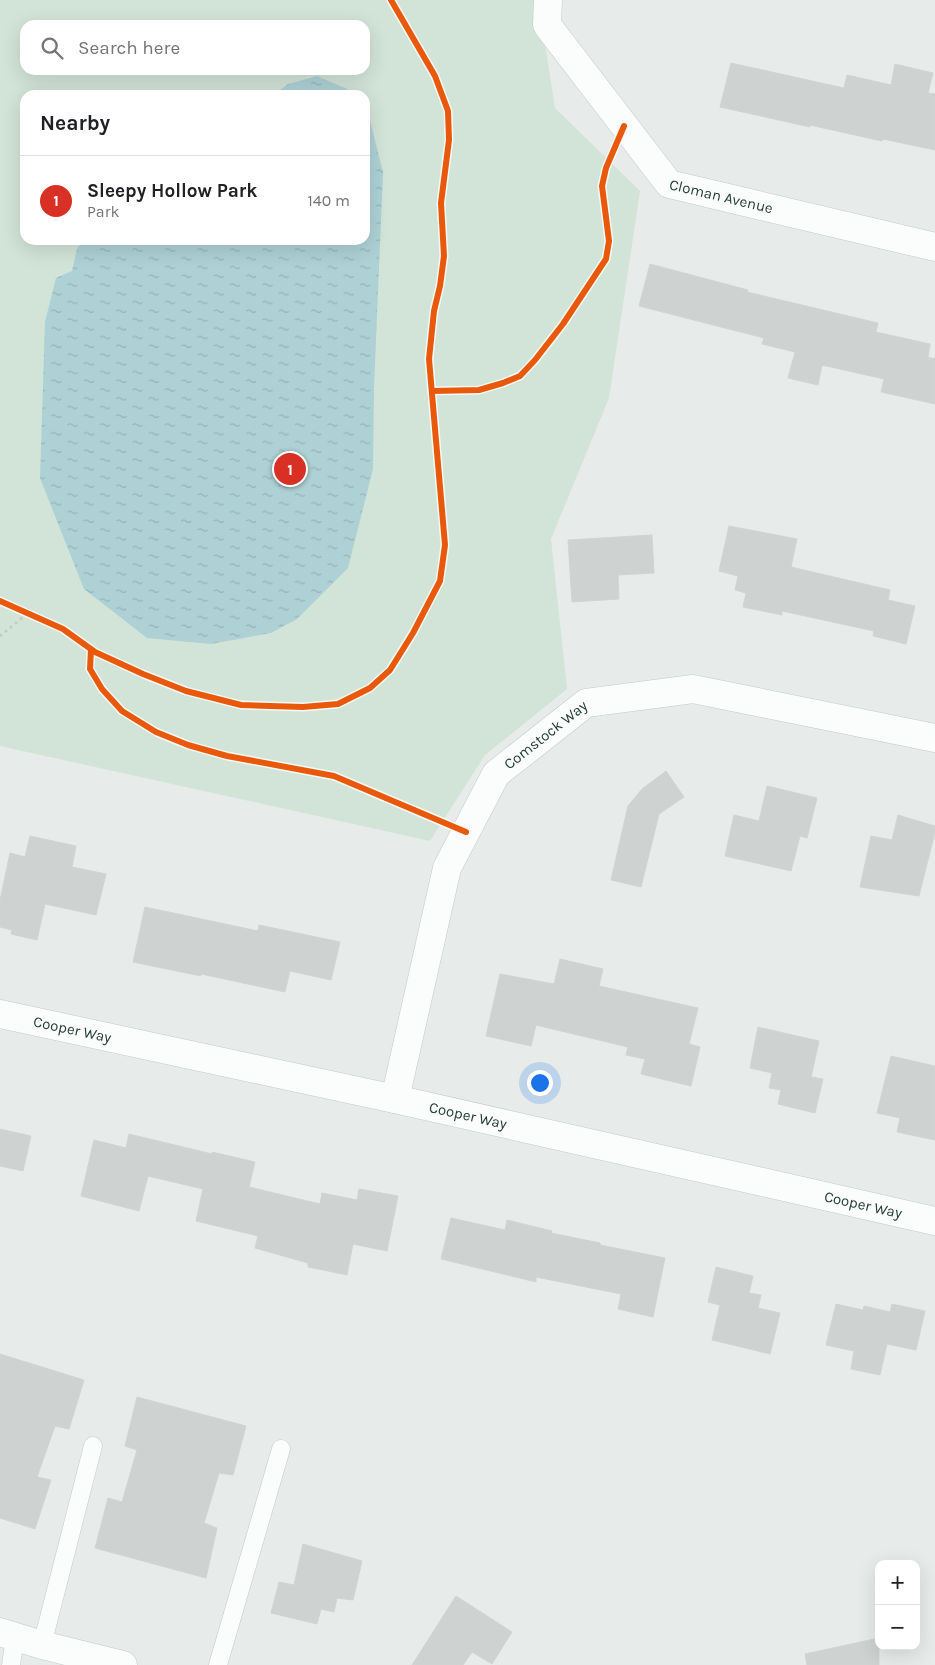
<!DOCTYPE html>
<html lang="en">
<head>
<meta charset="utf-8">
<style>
	:root { --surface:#fff; --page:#f6f6f6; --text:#202124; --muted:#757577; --line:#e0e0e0; --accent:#d93025 }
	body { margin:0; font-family:Karla,sans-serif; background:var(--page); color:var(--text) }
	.controls { position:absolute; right:15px; bottom:15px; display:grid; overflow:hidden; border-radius:10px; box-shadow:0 5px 20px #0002 }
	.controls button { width:45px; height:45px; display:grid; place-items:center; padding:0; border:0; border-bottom:1px solid var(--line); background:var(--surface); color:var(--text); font:25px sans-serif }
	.you { position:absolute; left:539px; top:1082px; width:18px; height:18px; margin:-12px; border:4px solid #fff; border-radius:50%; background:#1a73e8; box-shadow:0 0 0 8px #1a73e833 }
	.badge { display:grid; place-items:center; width:32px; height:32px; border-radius:50%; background:var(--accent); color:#fff; font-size:16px; font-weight:700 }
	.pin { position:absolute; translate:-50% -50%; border:2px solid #fff; box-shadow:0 1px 5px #0006 }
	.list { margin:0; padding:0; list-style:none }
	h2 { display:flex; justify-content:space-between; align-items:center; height:65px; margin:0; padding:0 20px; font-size:21px }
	h2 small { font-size:16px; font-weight:400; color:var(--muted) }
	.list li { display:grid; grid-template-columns:32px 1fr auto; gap:15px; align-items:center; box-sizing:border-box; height:90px; padding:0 20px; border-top:1px solid var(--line) }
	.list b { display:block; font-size:19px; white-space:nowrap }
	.list p { margin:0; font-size:16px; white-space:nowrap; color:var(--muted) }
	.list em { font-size:16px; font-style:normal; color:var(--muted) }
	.icon { flex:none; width:28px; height:28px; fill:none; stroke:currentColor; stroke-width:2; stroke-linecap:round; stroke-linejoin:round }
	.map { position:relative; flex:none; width:935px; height:1665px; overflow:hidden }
	.search { position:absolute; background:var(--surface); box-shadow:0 5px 20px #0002; left:20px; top:20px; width:350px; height:55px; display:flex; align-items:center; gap:12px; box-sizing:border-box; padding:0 18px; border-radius:15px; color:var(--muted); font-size:19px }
	.panel { position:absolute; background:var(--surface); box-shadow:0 5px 20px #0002; left:20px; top:90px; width:350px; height:155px; border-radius:15px }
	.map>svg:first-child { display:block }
	.park { fill:#d2e3d7; fill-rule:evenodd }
	.water { fill:url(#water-ripples) }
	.building { fill:#ced3d1; stroke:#d0d5d3 }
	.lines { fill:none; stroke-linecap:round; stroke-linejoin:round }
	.service-casing { stroke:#c4c9c7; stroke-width:19 }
	.minor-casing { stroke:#c4c9c7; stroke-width:29 }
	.path { stroke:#c3cbc7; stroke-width:3; stroke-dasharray:2.5 4; stroke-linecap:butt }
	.service { stroke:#fbfcfc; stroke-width:18 }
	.minor { stroke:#fbfcfc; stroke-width:28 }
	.cycleway-casing { stroke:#f6faf8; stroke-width:9 }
	.cycleway { stroke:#e8590c; stroke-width:6 }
	.labels { text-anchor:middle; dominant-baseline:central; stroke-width:4.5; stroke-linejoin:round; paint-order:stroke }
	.street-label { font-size:15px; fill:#263e37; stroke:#f6faf8 }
</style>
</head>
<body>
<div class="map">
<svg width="935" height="1665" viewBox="0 0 935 1665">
	<defs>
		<pattern id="water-ripples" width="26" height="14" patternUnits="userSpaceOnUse" patternTransform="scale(1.25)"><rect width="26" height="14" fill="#add1d5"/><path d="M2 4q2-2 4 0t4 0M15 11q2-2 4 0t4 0" fill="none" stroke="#95b4b7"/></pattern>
	</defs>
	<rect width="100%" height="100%" fill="#e7ecea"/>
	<path class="park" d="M 0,0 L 538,0 L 555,108 L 640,191 L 609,398 L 551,539 L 567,689 L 485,755 L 430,841 L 0,746 ZM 25,25 L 365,25 L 365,70 L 25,70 ZM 25,95 L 365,95 L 365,240 L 25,240 Z"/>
	<path class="water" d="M 317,76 L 352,91 L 358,95 L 273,95 L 288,84 Z
		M 365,101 L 383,172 L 374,388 L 373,469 L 348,568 L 297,619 L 271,633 L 211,644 L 147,638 L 84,589 L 40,478 L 45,322 L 56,278 L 72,271 L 77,249 L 84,240 L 365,240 Z"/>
	<path class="building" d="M 731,63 L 844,88 L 847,75 L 891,85 L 895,64 L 933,73 L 928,93 L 935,94 L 935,150 L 883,139 L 882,141 L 810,125 L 810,127 L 720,107 Z
		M 650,264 L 748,290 L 747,292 L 878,323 L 876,332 L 930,344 L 928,357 L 935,359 L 935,404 L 881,392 L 884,379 L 822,365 L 818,385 L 788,378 L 795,352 L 762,344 L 764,338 L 639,306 Z
		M 729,526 L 797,539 L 791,567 L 890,590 L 888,600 L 915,606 L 906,644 L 873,636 L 874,631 L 782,611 L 782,615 L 743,607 L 746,593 L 735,590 L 738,576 L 719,571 Z
		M 652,535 L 654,573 L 618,575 L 619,599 L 572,602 L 568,540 Z
		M 666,771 L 684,797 L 659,814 L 641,887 L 611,880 L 628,806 L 642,789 Z
		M 767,786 L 817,798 L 807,838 L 800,836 L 791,871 L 725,856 L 734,815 L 759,821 Z
		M 898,815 L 935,826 L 935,832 L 919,896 L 860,887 L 871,836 L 892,840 Z
		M 30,836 L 76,846 L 72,867 L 106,874 L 96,915 L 45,904 L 37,940 L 11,934 L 12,930 L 0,927 L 0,900 L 10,853 L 25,857 Z
		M 145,907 L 258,931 L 259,925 L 340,942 L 331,980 L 290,971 L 285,992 L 201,974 L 201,976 L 133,962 Z
		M 560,959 L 603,969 L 599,986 L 698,1008 L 689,1044 L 700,1047 L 691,1086 L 641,1074 L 645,1059 L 626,1055 L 628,1047 L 536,1025 L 531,1046 L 486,1036 L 500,974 L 554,984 Z
		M 758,1027 L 819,1041 L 811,1077 L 823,1079 L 815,1113 L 778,1104 L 781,1090 L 769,1088 L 772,1073 L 750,1068 Z
		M 891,1056 L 935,1066 L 935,1140 L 897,1132 L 900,1118 L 877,1113 Z
		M 0,1129 L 31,1136 L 23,1171 L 0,1166 Z
		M 129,1134 L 212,1154 L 212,1152 L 255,1162 L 249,1187 L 320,1204 L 322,1193 L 357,1200 L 359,1189 L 398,1196 L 387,1251 L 353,1244 L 347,1275 L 308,1267 L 308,1263 L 255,1248 L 258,1236 L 196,1221 L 203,1189 L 148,1176 L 139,1211 L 81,1196 L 94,1140 L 126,1148 Z
		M 451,1218 L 505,1230 L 507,1220 L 552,1231 L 551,1233 L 600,1243 L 600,1245 L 665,1258 L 653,1317 L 618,1309 L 621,1294 L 536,1277 L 536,1282 L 441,1259 Z
		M 716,1267 L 753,1276 L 749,1293 L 761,1295 L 758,1308 L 780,1313 L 770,1354 L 712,1340 L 720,1305 L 708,1302 Z
		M 836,1304 L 863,1310 L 864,1306 L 890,1312 L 892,1304 L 925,1311 L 916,1350 L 887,1344 L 880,1375 L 851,1369 L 854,1351 L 826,1345 Z
		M 0,1354 L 84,1380 L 69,1429 L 55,1426 L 37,1477 L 51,1480 L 35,1529 L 0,1518 Z
		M 137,1397 L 246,1426 L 233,1475 L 219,1473 L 204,1523 L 217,1528 L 206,1578 L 95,1548 L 108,1498 L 122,1502 L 137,1450 L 125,1446 Z
		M 303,1544 L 362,1561 L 353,1600 L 337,1598 L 334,1612 L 321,1609 L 317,1624 L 271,1613 L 279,1582 L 294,1585 Z
		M 456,1596 L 512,1632 L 492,1664 L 472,1652 L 463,1665 L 412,1665 Z
		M 879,1638 L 879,1665 L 807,1665 L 805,1654 Z"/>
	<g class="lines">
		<defs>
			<path id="service" d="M 42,1645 L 93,1446
				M 11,1665 L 15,1638
				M 218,1665 L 281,1449"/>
			<g id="minor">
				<path id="s1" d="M 548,0 L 547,25 L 669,184 L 935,247"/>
				<path id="s2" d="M 0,1014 L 395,1099 L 935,1221"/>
				<path id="s3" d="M 395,1099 L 447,868 L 496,774 L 586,703 L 693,689 L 935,738"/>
				<path d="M 0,1632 L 42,1645 L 123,1665"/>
			</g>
		</defs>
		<use href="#service" class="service-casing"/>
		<use href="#minor" class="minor-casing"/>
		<path class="path" d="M 432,391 L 479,390 L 503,383 L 520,376 L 535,360 L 563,324 L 606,259 L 609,241 L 602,186 L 606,168 L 611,156
			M 0,601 L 63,629 L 95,652 L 143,674 L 186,691 L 241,705 L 303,707 L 338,704 L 370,688 L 390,670 L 413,633 L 440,581 L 445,545 L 429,359 L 434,311 L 440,286 L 444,256 L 441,203 L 449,140 L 448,111 L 435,76 L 391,0
			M 0,636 L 27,614
			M 91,649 L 90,669 L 102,689 L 122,711 L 156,732 L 188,745 L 227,756 L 334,776 L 438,820"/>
		<use href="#service" class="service"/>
		<use href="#minor" class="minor"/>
		<defs>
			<path id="cycleway" d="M 432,391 L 479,390 L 503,383 L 520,376 L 535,360 L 563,324 L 606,259 L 609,241 L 602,186 L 606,168 L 624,126
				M 0,601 L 63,629 L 95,652 L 143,674 L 186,691 L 241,705 L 303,707 L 338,704 L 370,688 L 390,670 L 413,633 L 440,581 L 445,545 L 429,359 L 434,311 L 440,286 L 444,256 L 441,203 L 449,140 L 448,111 L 435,76 L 391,0
				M 91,649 L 90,669 L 102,689 L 122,711 L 156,732 L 188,745 L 227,756 L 334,776 L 466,832"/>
		</defs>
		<use href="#cycleway" class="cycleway-casing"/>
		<use href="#cycleway" class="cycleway"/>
	</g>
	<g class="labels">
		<g class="street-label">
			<text stroke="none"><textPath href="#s1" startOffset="279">Cloman Avenue</textPath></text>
			<text stroke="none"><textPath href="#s3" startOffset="406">Comstock Way</textPath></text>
			<text stroke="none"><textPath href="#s2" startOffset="74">Cooper Way</textPath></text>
			<text stroke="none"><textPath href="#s2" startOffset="479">Cooper Way</textPath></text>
			<text stroke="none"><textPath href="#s2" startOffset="884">Cooper Way</textPath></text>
		</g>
	</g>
</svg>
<div class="controls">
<button>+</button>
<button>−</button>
</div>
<div class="you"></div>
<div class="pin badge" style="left:290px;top:469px">1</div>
<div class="search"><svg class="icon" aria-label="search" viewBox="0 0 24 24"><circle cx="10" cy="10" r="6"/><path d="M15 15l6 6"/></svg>Search here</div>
<section class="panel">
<h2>Nearby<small></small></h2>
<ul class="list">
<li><span class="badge">1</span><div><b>Sleepy Hollow Park</b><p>Park</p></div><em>140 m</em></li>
</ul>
</section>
</div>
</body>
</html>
